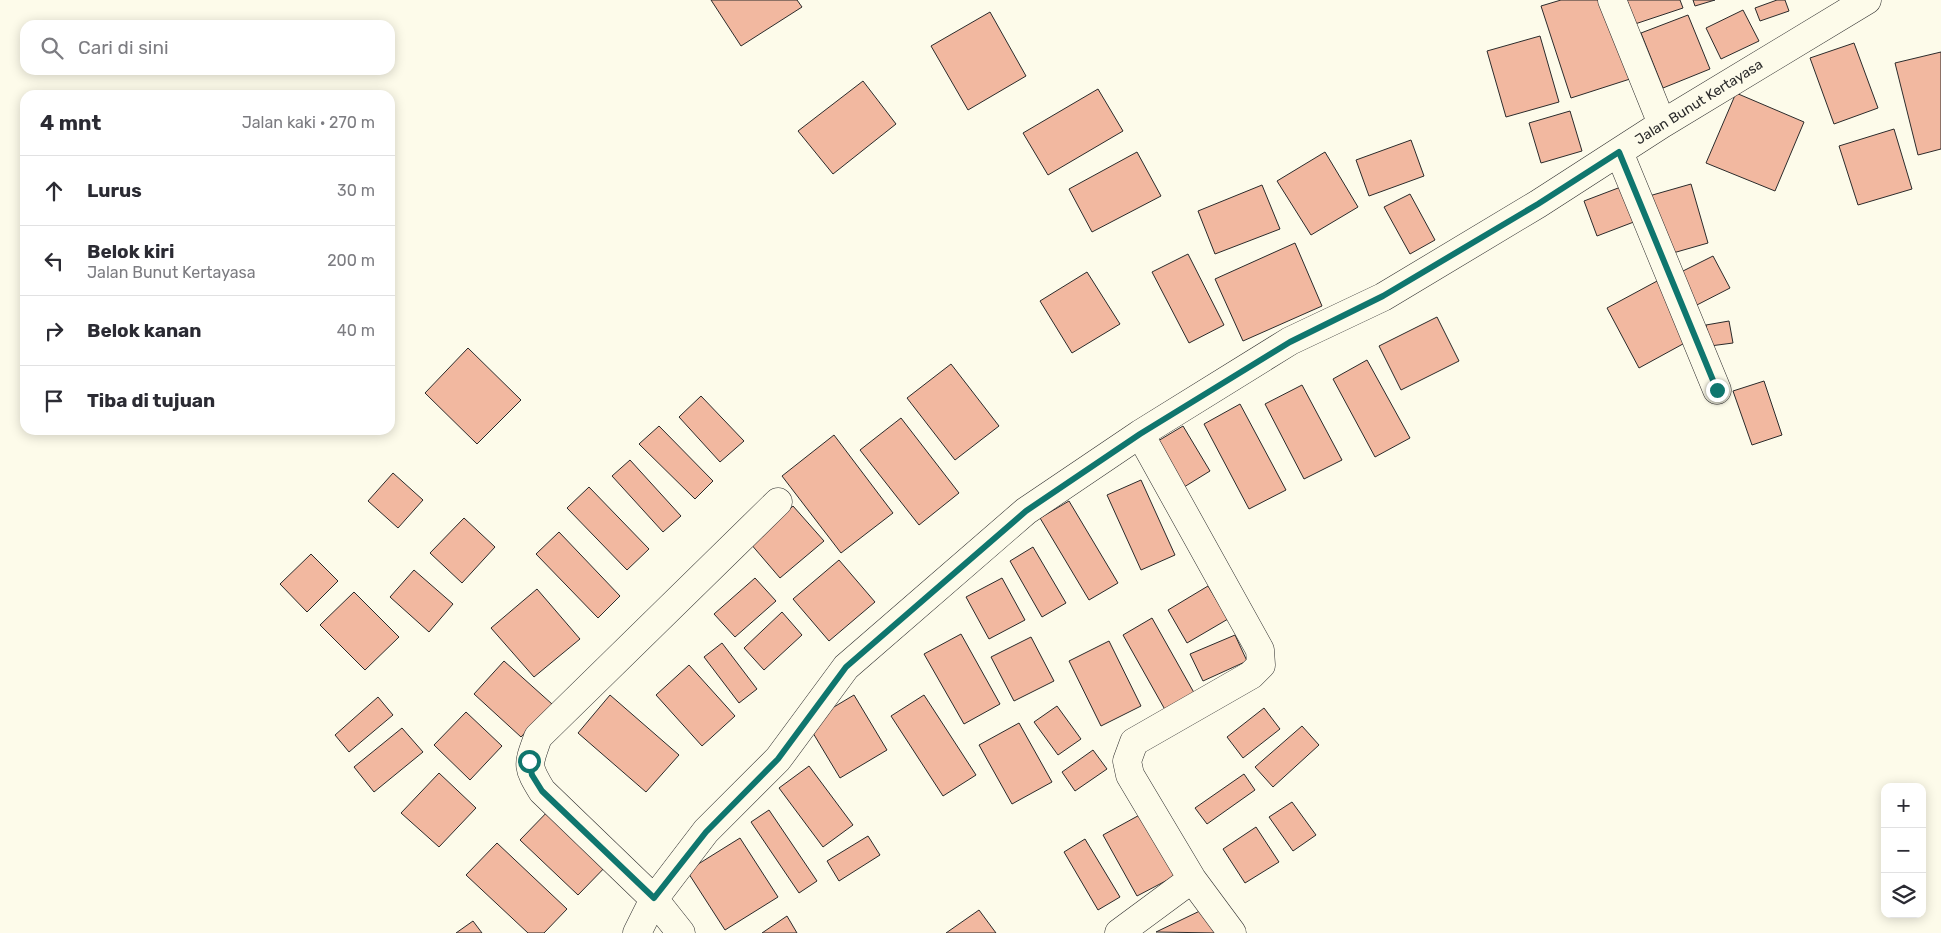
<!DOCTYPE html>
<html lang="id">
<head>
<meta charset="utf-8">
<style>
	:root { --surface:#fff; --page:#f2f2f3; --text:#2b2b33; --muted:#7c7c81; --line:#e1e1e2 }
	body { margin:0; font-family:Rubik,sans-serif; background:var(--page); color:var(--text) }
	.controls { position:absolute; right:15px; bottom:15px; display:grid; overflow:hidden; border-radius:10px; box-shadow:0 2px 12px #0003 }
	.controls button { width:45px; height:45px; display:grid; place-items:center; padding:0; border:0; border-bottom:1px solid var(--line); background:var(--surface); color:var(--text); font:25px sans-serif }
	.stop { position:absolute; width:15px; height:15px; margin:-11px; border:4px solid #0f766e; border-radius:50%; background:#fff }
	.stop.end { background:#0f766e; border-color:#fff; box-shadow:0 1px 5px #0008 }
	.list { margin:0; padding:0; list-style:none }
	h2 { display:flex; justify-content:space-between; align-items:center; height:65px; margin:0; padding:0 20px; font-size:21px }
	h2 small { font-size:16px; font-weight:400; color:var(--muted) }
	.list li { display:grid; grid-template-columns:32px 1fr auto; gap:15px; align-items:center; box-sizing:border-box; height:70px; padding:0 20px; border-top:1px solid var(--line) }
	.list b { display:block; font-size:19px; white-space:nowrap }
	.list p { margin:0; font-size:16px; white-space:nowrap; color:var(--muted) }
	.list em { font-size:16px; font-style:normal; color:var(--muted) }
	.icon { flex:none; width:28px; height:28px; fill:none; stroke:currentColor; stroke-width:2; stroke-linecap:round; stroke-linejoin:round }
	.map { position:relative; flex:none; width:1941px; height:933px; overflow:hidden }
	.search { position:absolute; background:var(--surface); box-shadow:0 2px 12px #0003; left:20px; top:20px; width:375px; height:55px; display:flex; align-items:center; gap:12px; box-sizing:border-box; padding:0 18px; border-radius:15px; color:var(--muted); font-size:19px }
	.panel { position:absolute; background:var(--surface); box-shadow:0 2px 12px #0003; left:20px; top:90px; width:375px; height:345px; border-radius:15px }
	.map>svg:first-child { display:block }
	.building { fill:#f2b8a0; stroke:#2b2b2b }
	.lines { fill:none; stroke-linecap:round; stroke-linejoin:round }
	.street-casing { stroke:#2b2b2b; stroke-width:29 }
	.street { stroke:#fdfbea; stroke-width:28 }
	.route { stroke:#0f766e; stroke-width:6 }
	.labels { text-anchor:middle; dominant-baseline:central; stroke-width:4; stroke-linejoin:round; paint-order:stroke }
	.street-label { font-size:14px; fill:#2b2b2b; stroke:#fdfbea }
</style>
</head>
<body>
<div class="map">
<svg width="1941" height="933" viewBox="0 0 1941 933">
	<rect width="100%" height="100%" fill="#fdfbea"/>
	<path class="building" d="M 711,0 L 797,0 L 802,7 L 741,46 Z
		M 1561,0 L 1604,0 L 1630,79 L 1571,98 L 1541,6 Z
		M 1627,0 L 1680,0 L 1683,8 L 1635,24 Z
		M 1693,0 L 1715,0 L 1695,6 Z
		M 1777,0 L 1785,0 L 1789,11 L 1760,21 L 1755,8 Z
		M 1743,10 L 1759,41 L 1721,59 L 1706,28 Z
		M 990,12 L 1026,76 L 968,110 L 931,46 Z
		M 1688,15 L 1710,69 L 1663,88 L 1641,33 Z
		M 1540,36 L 1559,102 L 1506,117 L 1487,51 Z
		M 1854,43 L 1878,108 L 1834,124 L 1810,58 Z
		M 1941,52 L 1941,149 L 1918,155 L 1895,63 Z
		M 863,81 L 896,124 L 833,174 L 798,131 Z
		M 1098,89 L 1123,131 L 1048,175 L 1023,133 Z
		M 1736,93 L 1804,122 L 1775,191 L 1706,163 Z
		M 1570,111 L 1582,151 L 1541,163 L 1529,123 Z
		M 1894,129 L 1912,189 L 1858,205 L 1839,146 Z
		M 1411,140 L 1424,176 L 1369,196 L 1356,160 Z
		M 1137,152 L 1161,196 L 1092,232 L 1069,189 Z
		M 1325,152 L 1358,207 L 1311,235 L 1277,181 Z
		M 1691,184 L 1708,243 L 1666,255 L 1649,196 Z
		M 1262,185 L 1280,229 L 1215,254 L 1198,211 Z
		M 1626,185 L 1639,220 L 1597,236 L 1584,201 Z
		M 1410,194 L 1435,240 L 1410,254 L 1384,207 Z
		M 1295,243 L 1322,306 L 1243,341 L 1215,279 Z
		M 1188,254 L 1224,325 L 1189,343 L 1152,272 Z
		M 1713,256 L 1730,288 L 1693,307 L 1677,274 Z
		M 1087,272 L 1120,324 L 1072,353 L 1040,301 Z
		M 1659,280 L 1692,339 L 1639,368 L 1607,308 Z
		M 1437,317 L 1459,361 L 1401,390 L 1379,346 Z
		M 1729,321 L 1733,343 L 1710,346 L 1706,325 Z
		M 468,348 L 521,400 L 477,444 L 425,393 Z
		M 1367,360 L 1410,438 L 1375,457 L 1333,379 Z
		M 951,364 L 999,426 L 955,460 L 907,398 Z
		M 1764,381 L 1782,435 L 1752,445 L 1733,391 Z
		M 1302,385 L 1342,460 L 1304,479 L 1265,404 Z
		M 701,396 L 744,441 L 720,462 L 679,417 Z
		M 1240,404 L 1286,490 L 1249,509 L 1204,424 Z
		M 901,418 L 959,493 L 919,525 L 860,450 Z
		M 659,426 L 713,481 L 695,499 L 639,444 Z
		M 1183,426 L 1210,471 L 1176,492 L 1148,447 Z
		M 834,435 L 893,513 L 841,553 L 782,476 Z
		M 630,460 L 681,516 L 663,532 L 612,476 Z
		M 393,473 L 423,500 L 398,528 L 368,501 Z
		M 1141,480 L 1175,555 L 1141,570 L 1107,495 Z
		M 589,487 L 649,549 L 627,570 L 567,508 Z
		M 1069,501 L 1118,583 L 1089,600 L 1040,518 Z
		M 793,506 L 824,541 L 780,578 L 750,543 Z
		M 464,518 L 495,547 L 462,583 L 430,553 Z
		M 559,532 L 620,596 L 598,618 L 536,554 Z
		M 1033,547 L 1066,603 L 1042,617 L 1010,561 Z
		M 311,554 L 338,581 L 307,612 L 280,584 Z
		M 839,560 L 875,602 L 829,641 L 793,599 Z
		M 414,570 L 453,604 L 429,632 L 390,597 Z
		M 755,578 L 776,601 L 735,637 L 714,614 Z
		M 1002,578 L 1025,620 L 989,639 L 966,597 Z
		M 1208,586 L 1228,619 L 1187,643 L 1168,610 Z
		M 537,589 L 580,639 L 534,677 L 491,628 Z
		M 354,592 L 399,637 L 365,670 L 320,625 Z
		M 782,612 L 802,635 L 764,670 L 744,648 Z
		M 1152,618 L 1197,698 L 1168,715 L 1123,635 Z
		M 961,634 L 1000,704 L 964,724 L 924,654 Z
		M 1235,635 L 1247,661 L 1203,681 L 1190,654 Z
		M 1031,637 L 1054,681 L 1014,701 L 991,657 Z
		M 1109,641 L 1141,706 L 1101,726 L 1069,661 Z
		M 722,643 L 757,689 L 739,703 L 704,657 Z
		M 504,661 L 552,704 L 521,737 L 474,694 Z
		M 689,665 L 735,716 L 702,746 L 656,695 Z
		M 610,695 L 679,755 L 646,792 L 578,733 Z
		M 854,695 L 887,750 L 840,778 L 807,723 Z
		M 924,695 L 976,775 L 943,796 L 891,716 Z
		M 378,697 L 393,715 L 349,752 L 335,735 Z
		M 1057,706 L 1081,739 L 1058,755 L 1034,722 Z
		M 1264,708 L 1280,729 L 1243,758 L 1227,737 Z
		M 466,712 L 502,746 L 470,780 L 434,745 Z
		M 1019,723 L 1052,782 L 1012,804 L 979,745 Z
		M 1302,726 L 1319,745 L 1273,787 L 1255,767 Z
		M 402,728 L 423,752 L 374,792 L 354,767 Z
		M 1093,750 L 1107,769 L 1075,791 L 1062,772 Z
		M 809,766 L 853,825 L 823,847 L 779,788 Z
		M 439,773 L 476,808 L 439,847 L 401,813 Z
		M 1244,774 L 1255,790 L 1207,824 L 1195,808 Z
		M 1292,802 L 1316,835 L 1293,851 L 1269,817 Z
		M 554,805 L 613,859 L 578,895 L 520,840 Z
		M 769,810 L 817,881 L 799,893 L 751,822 Z
		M 1145,812 L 1179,874 L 1137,896 L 1103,835 Z
		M 1256,827 L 1279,862 L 1245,883 L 1223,849 Z
		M 868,836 L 880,855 L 839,881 L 827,861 Z
		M 740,838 L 778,897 L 725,930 L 687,871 Z
		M 1085,839 L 1120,897 L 1098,910 L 1064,852 Z
		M 497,843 L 567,909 L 544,933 L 528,933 L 466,875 Z
		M 1206,908 L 1219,933 L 1156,932 Z
		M 979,910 L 996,933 L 946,933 Z
		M 787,916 L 797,933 L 762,933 Z
		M 473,921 L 482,933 L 456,933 Z"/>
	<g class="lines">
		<defs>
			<path id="street" d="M 1612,0 L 1662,124
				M 1619,152 L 1717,390
				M 1140,434 L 1260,650 L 1261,665 L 1251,675 L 1134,742 L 1127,761 L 1130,775 L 1192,879 L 1232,933
				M 637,933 L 654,899 L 706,831 L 778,759 L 846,667 L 1026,511 L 1140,434 L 1290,341 L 1383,297 L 1538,204 L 1662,124 L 1867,0
				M 681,933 L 654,899 L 542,791 C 526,765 528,765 538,737 L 778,502
				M 1119,933 L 1192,879"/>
		</defs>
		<use href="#street" class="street-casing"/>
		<use href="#street" class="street"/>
	</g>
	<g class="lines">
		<path class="route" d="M 529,761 L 532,775 L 542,791 L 654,898 L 706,832 L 778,759 L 846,667 L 1026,511 L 1140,434 L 1290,342 L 1383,296 L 1538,204 L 1619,152 L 1717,390"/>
	</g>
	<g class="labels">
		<g class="street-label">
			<text transform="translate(1699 102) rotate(-32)">Jalan Bunut Kertayasa</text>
		</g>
	</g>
</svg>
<div class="controls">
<button>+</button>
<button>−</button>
<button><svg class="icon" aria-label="layers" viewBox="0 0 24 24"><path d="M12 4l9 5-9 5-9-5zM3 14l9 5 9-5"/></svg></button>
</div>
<div class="stop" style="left:529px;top:761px"></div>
<div class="stop end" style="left:1717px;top:390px"></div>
<div class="search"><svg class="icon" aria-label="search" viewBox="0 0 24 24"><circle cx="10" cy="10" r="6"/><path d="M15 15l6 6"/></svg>Cari di sini</div>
<section class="panel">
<h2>4 mnt<small>Jalan kaki · 270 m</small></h2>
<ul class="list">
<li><svg class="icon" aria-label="ahead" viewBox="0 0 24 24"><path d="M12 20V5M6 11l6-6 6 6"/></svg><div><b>Lurus</b></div><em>30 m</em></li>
<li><svg class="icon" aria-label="left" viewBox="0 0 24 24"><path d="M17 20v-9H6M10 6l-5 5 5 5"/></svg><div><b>Belok kiri</b><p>Jalan Bunut Kertayasa</p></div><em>200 m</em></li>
<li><svg class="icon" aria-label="right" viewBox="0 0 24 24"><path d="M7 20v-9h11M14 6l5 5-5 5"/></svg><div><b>Belok kanan</b></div><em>40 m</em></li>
<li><svg class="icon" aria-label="arrive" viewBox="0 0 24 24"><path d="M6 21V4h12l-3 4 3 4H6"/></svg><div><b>Tiba di tujuan</b></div></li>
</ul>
</section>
</div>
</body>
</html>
